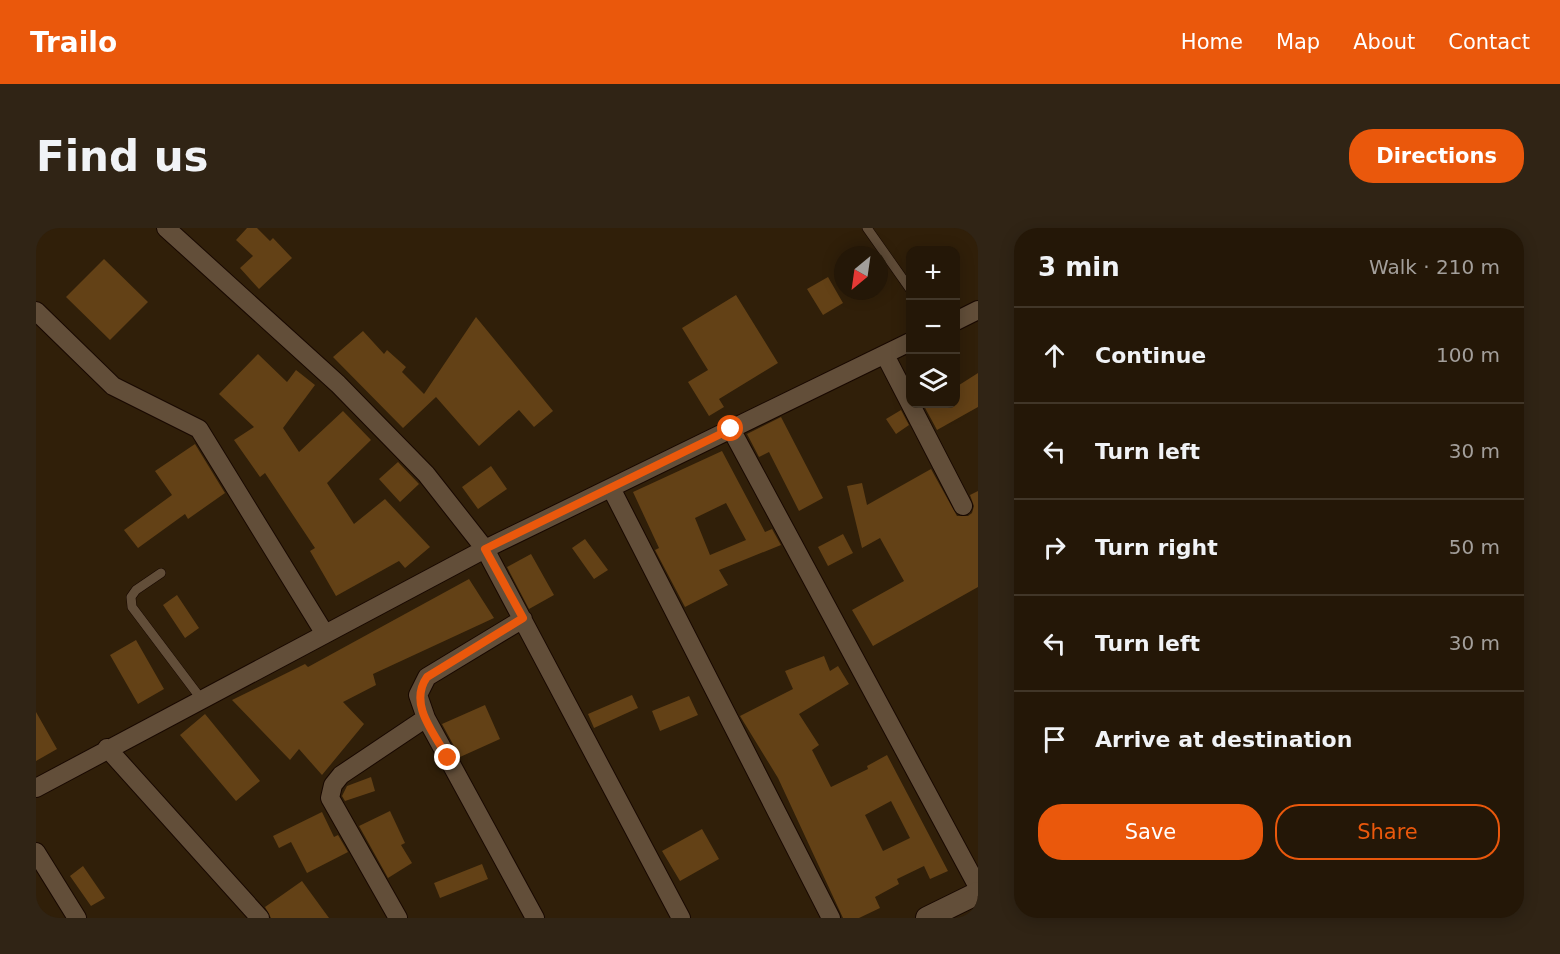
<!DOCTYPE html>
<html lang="en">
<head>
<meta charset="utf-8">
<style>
	:root { --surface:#241707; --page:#302415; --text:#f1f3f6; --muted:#a39f9b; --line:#413628; --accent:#ea580c }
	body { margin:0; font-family:"DejaVu Sans",sans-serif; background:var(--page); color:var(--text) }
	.controls { position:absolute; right:18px; top:18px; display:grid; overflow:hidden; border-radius:12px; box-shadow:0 3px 15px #0003 }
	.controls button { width:54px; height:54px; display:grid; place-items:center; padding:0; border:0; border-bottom:2px solid var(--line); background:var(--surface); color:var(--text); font:30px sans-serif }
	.compass { position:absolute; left:798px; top:18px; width:54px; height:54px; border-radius:50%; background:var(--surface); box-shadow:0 3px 15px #0003; rotate:209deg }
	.stop { position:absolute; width:18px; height:18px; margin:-14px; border:4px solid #ea580c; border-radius:50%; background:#fff }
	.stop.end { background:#ea580c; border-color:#fff; box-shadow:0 2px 6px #0008 }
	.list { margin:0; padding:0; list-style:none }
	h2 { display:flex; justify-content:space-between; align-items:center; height:78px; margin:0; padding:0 24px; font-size:26px }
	h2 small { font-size:20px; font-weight:400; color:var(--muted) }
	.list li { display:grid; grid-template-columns:39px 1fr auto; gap:18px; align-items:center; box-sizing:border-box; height:96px; padding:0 24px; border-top:2px solid var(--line) }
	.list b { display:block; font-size:22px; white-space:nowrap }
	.list em { font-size:20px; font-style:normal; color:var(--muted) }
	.actions { display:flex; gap:12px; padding:18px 24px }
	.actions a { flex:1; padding:14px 0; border:2px solid var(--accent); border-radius:24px; text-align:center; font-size:21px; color:var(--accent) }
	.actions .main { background:var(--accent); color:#fff }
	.icon { flex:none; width:33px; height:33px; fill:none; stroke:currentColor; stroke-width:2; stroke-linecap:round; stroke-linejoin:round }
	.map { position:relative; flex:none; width:942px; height:690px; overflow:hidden; border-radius:24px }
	header { display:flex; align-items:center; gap:36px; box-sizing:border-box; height:84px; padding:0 30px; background:var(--accent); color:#fff }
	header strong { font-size:28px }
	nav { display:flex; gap:33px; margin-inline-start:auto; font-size:21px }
	.intro { display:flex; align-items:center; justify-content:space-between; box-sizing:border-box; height:144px; padding:0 36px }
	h1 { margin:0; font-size:42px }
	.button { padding:15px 27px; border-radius:24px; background:var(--accent); color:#fff; font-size:21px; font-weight:700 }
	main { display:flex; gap:36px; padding:0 36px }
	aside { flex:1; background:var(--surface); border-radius:24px; box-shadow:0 3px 15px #0003 }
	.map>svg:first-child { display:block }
	.building { fill:#634116; fill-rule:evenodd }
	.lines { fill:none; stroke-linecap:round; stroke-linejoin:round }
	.service-casing { stroke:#180800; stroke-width:10 }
	.minor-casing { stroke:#180800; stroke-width:20 }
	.tertiary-casing { stroke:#180800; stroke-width:24 }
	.service { stroke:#624e39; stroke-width:9 }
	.minor { stroke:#624e39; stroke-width:18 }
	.tertiary { stroke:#624e39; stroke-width:22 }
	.route { stroke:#ea580c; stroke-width:8 }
</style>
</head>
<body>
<header>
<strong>Trailo</strong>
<nav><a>Home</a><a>Map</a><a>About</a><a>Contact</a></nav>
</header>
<div class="intro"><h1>Find us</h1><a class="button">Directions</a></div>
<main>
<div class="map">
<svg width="942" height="690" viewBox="0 0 942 690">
	<rect width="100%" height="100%" fill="#301f09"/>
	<path class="building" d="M 211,0 L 221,0 L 234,13 L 237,10 L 256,30 L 223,61 L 204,40 L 217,28 L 200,12 Z
		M 68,31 L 112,74 L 74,112 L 30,69 Z
		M 792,49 L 807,75 L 787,87 L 771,61 Z
		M 700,67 L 742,135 L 683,171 L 688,179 L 673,188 L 652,154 L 672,142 L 646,100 Z
		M 440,89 L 517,183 L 498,199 L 483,182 L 443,218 L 400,169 L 367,200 L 297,129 L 327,103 L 348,126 L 351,122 L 370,139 L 366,144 L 388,166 Z
		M 222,126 L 251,154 L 260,142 L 279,157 L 247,200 L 263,224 L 307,183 L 335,212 L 291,255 L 318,296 L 349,271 L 394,319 L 369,340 L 363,333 L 300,368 L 274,323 L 279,320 L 229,245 L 224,249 L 198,212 L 218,199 L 183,166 Z
		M 942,145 L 942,179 L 901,202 L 887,176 L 920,176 L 920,159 Z
		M 865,182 L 873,197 L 860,206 L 850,191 Z
		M 745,189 L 787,270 L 763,283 L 733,224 L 723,229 L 711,206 Z
		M 159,216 L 189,265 L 152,291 L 149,286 L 102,320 L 88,302 L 136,267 L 119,243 Z
		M 686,223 L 729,304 L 736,301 L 745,317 L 683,342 L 692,357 L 649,379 L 619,322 L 623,320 L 597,264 ZM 690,275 L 710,312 L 674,327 L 659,290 Z
		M 362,234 L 383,256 L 364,274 L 343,251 Z
		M 455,238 L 471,261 L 442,281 L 426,259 Z
		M 895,241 L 921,288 L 932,288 L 936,285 L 938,278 L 934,267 L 942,263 L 942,359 L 837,418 L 816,382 L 868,353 L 844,310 L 826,320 L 811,258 L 826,255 L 831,277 Z
		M 807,306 L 817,325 L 792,338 L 782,319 Z
		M 549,311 L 572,342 L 558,351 L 536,320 Z
		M 495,326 L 518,367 L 493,381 L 471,339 Z
		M 433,351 L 458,390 L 337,446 L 340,457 L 307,474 L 328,496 L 286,547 L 263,521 L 254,532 L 196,472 L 269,436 L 272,439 Z
		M 141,367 L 163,400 L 149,410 L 127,377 Z
		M 100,412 L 128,461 L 102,476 L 74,427 Z
		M 788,428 L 794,443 L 802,438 L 813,456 L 763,486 L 783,517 L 776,522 L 795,559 L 832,541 L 831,538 L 851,527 L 912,643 L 894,651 L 888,638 L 861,651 L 863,656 L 839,669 L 844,680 L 823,690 L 807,690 L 742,550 L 704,488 L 757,461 L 749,443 ZM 855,573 L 874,610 L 847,623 L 829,587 Z
		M 596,467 L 602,480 L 558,500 L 552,486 Z
		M 653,468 L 662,487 L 624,503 L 616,483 Z
		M 449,477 L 464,511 L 424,529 L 406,496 Z
		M 0,484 L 21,521 L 0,533 Z
		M 169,486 L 224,553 L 200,573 L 144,507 Z
		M 335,549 L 339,563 L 309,573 L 306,568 L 311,558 Z
		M 354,583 L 369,615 L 365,617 L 376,635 L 352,650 L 323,598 Z
		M 286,584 L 298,609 L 302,607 L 312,624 L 271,645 L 255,614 L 243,620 L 237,608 Z
		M 666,601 L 683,631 L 644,653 L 626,623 Z
		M 446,636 L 452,651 L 404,670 L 398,655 Z
		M 47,638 L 69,670 L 55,678 L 34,648 Z
		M 266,653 L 293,690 L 235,690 L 229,679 Z"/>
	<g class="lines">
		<defs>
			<path id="service" d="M 831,0 L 874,61
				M 125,345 L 100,362 L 95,369 L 96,379 L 166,472"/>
			<path id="minor" d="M 130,0 L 302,156 L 390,246 L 449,321 L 645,690
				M 0,83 L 77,158 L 163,201 L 289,406
				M 920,93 L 942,82
				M 849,127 L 927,278
				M 695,201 L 942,659
				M 575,260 L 795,690
				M 487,391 L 391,449 L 382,467 L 390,490 L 499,690
				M 71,520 L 224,690
				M 0,560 L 449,321 L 874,114
				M 0,624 L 41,690
				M 362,690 L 294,570 L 297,557 L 305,547 L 390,490"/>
			<path id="tertiary" d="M 891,690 L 942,665"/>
		</defs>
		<use href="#service" class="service-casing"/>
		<use href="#minor" class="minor-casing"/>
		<use href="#tertiary" class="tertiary-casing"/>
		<use href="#service" class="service"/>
		<use href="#minor" class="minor"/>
		<use href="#tertiary" class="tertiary"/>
	</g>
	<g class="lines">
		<path class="route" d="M 412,530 C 398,505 372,476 391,449 L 487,390 L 449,321 L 695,201"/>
	</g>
</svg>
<div class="controls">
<button>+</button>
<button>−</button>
<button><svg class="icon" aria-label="layers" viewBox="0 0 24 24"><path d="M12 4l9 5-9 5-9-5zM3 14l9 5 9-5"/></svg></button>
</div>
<svg class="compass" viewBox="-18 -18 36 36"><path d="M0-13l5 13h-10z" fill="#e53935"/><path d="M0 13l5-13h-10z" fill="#a39f9b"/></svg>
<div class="stop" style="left:695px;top:201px"></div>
<div class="stop end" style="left:412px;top:530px"></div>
</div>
<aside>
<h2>3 min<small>Walk · 210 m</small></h2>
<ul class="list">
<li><svg class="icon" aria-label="ahead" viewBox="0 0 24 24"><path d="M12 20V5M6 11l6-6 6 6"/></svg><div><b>Continue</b></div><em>100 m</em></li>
<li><svg class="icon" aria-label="left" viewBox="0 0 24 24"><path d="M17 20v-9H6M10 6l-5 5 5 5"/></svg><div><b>Turn left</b></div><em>30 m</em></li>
<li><svg class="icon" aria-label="right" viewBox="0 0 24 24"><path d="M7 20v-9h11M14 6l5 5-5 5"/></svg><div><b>Turn right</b></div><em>50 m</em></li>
<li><svg class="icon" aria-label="left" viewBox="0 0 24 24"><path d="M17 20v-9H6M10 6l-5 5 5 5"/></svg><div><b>Turn left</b></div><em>30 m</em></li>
<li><svg class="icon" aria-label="arrive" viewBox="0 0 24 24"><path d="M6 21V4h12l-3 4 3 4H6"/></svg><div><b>Arrive at destination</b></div></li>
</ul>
<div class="actions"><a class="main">Save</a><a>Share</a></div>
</aside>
</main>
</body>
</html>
